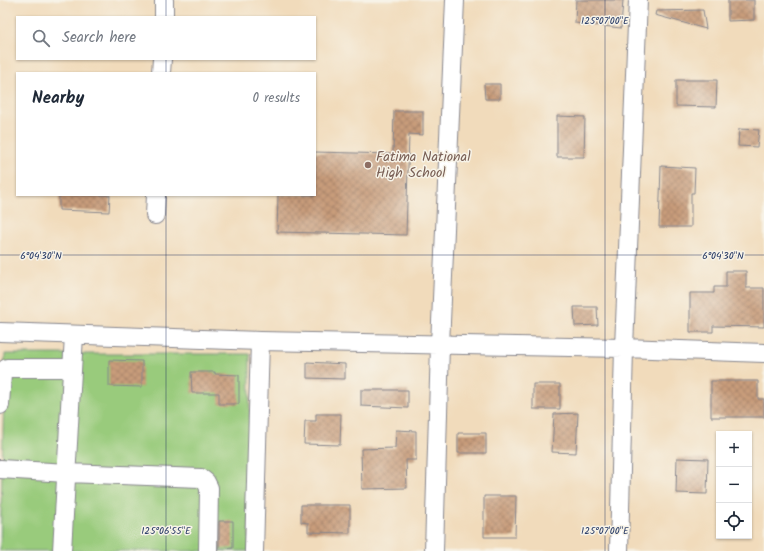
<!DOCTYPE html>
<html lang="en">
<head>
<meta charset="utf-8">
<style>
	:root { --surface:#fff; --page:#f2f2f3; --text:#1f2937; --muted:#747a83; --line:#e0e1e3 }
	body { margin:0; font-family:Kalam,sans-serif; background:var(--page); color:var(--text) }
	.controls { position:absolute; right:12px; bottom:12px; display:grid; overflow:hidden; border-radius:0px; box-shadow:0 1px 3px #0004 }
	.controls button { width:36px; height:36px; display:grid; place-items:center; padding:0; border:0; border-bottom:1px solid var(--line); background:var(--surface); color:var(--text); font:20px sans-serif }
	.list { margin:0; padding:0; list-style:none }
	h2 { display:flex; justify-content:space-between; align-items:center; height:52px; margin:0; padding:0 16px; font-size:17px }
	h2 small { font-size:13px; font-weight:400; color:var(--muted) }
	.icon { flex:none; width:22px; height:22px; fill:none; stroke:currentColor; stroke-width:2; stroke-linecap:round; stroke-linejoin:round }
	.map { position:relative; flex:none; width:764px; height:551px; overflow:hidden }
	.search { position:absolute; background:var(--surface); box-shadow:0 1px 3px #0004; left:16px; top:16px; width:300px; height:44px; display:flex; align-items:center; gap:10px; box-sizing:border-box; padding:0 14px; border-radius:0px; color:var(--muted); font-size:15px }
	.panel { position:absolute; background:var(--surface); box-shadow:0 1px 3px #0004; left:16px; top:72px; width:300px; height:124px; border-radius:0px }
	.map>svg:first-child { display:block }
	.green { fill:#99cb7b; stroke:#5a7d6c }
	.building { fill:url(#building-cross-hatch) }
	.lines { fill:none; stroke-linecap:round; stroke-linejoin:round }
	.minor-casing { stroke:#86858c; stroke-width:20 }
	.minor { stroke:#fff; stroke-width:18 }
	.ticks { fill:none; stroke:#1b2f5e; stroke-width:1; stroke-opacity:0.45 }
	.education-dot { fill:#8d6e63; stroke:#f7f3e8; stroke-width:1.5 }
	.labels { text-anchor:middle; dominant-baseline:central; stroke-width:3; stroke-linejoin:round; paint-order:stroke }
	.education-label { font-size:14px; fill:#785e54; stroke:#f7f3e8; text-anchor:start }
	.ticks-label { font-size:10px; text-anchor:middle; fill:#1b2f5e; stroke:#f7f3e8; stroke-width:3; stroke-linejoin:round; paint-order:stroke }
</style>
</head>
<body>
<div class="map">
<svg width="764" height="551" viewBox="0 0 764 551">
	<defs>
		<pattern id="building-cross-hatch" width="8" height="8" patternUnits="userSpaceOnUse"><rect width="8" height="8" fill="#c89c7a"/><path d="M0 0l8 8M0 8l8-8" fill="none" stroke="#a28067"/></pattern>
	</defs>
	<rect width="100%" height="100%" fill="#f7f3e8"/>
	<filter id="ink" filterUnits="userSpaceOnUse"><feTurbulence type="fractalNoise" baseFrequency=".025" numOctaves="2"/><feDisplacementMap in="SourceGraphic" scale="8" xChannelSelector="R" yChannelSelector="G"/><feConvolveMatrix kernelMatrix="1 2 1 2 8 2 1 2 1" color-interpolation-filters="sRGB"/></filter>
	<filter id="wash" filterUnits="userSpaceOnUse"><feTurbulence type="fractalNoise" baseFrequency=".012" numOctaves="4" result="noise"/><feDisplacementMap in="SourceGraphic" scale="16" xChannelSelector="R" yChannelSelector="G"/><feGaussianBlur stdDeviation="0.9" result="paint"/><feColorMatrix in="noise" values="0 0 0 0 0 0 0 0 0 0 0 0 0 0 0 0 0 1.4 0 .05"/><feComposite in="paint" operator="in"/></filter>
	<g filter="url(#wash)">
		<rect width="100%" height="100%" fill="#f1dbbb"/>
		<path class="green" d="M 5,354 L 250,354 L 249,551 L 0,551 Z"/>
		<g id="blocks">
			<path class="building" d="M 576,0 L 623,0 L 621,28 L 575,23 Z
				M 728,0 L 754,0 L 754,20 L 728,21 Z
				M 703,10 L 706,29 L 655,15 L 656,11 Z
				M 676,80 L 717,80 L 716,107 L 676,106 Z
				M 484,84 L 500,84 L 500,99 L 485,99 Z
				M 394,111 L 423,111 L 423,135 L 409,134 L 406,235 L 277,232 L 278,195 L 315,195 L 315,152 L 393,154 Z
				M 557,116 L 585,117 L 584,157 L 557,157 Z
				M 739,129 L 759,130 L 757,147 L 738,146 Z
				M 661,166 L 695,168 L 694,193 L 691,193 L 691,227 L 659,227 Z
				M 59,195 L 110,195 L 109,212 L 59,210 Z
				M 726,271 L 746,271 L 746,288 L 764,288 L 764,327 L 713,326 L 713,332 L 690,332 L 690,293 L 714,293 L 714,287 L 726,287 Z
				M 574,307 L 597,307 L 598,325 L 575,326 Z
				M 109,360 L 142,361 L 142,387 L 109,386 Z
				M 307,362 L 345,364 L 345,379 L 307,378 Z
				M 191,372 L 215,372 L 215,374 L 239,375 L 239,404 L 219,404 L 219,393 L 192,393 Z
				M 711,381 L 758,381 L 758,399 L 764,399 L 764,417 L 711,417 Z
				M 533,384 L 560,384 L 560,409 L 533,409 Z
				M 361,390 L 408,390 L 408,408 L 361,406 Z
				M 578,413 L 576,453 L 552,452 L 554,414 Z
				M 316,414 L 341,414 L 340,445 L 304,444 L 305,421 L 316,421 Z
				M 396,430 L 416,431 L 416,460 L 406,460 L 407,488 L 362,489 L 361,449 L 395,448 Z
				M 458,433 L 486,433 L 486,453 L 458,453 Z
				M 677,458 L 708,459 L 707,494 L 676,493 Z
				M 484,496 L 516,496 L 515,537 L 484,537 Z
				M 301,505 L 350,505 L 350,533 L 308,532 L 308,523 L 301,522 Z
				M 219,521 L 233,521 L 233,548 L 219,549 Z"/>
		</g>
	</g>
	<g filter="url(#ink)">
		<use href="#blocks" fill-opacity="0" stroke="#86858c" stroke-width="1"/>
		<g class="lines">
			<defs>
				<path id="minor" d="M 164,17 L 164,0
					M 161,73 L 162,59
					M 155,215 L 156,195
					M 0,332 L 260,341 L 624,348 L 764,353
					M 0,405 L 2,374 L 3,371 L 7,368 L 72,368
					M 0,469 L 67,473 L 201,478 L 206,482 L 209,488 L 208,551
					M 62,551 L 74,335
					M 254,551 L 260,341
					M 434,551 L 440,345 L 455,0
					M 619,551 L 624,348 L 638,0"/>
			</defs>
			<use href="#minor" class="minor-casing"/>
			<use href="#minor" class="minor"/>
		</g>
	</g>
	<path class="ticks" d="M 166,0 L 166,17M 605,0 L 605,551M 166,59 L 166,73M 166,195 L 166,551M 0,255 L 764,255"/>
	<circle class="education-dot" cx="368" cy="165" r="4"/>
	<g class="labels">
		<g class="education-label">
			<text x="376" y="157">Fatima National<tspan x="376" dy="16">High School</tspan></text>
		</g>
	</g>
	<g class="ticks-label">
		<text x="605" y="24">125°07'00"E</text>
		<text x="41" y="259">6°04'30"N</text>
		<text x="723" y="259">6°04'30"N</text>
		<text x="166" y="534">125°06'55"E</text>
		<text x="605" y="534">125°07'00"E</text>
	</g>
</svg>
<div class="controls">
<button>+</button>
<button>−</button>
<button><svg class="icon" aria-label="locate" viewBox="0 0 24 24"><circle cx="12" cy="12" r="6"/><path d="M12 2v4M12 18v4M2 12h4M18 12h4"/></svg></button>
</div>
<div class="search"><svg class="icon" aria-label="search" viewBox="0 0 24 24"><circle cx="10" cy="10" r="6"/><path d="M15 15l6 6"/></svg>Search here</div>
<section class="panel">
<h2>Nearby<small>0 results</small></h2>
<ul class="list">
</ul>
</section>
</div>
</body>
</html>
